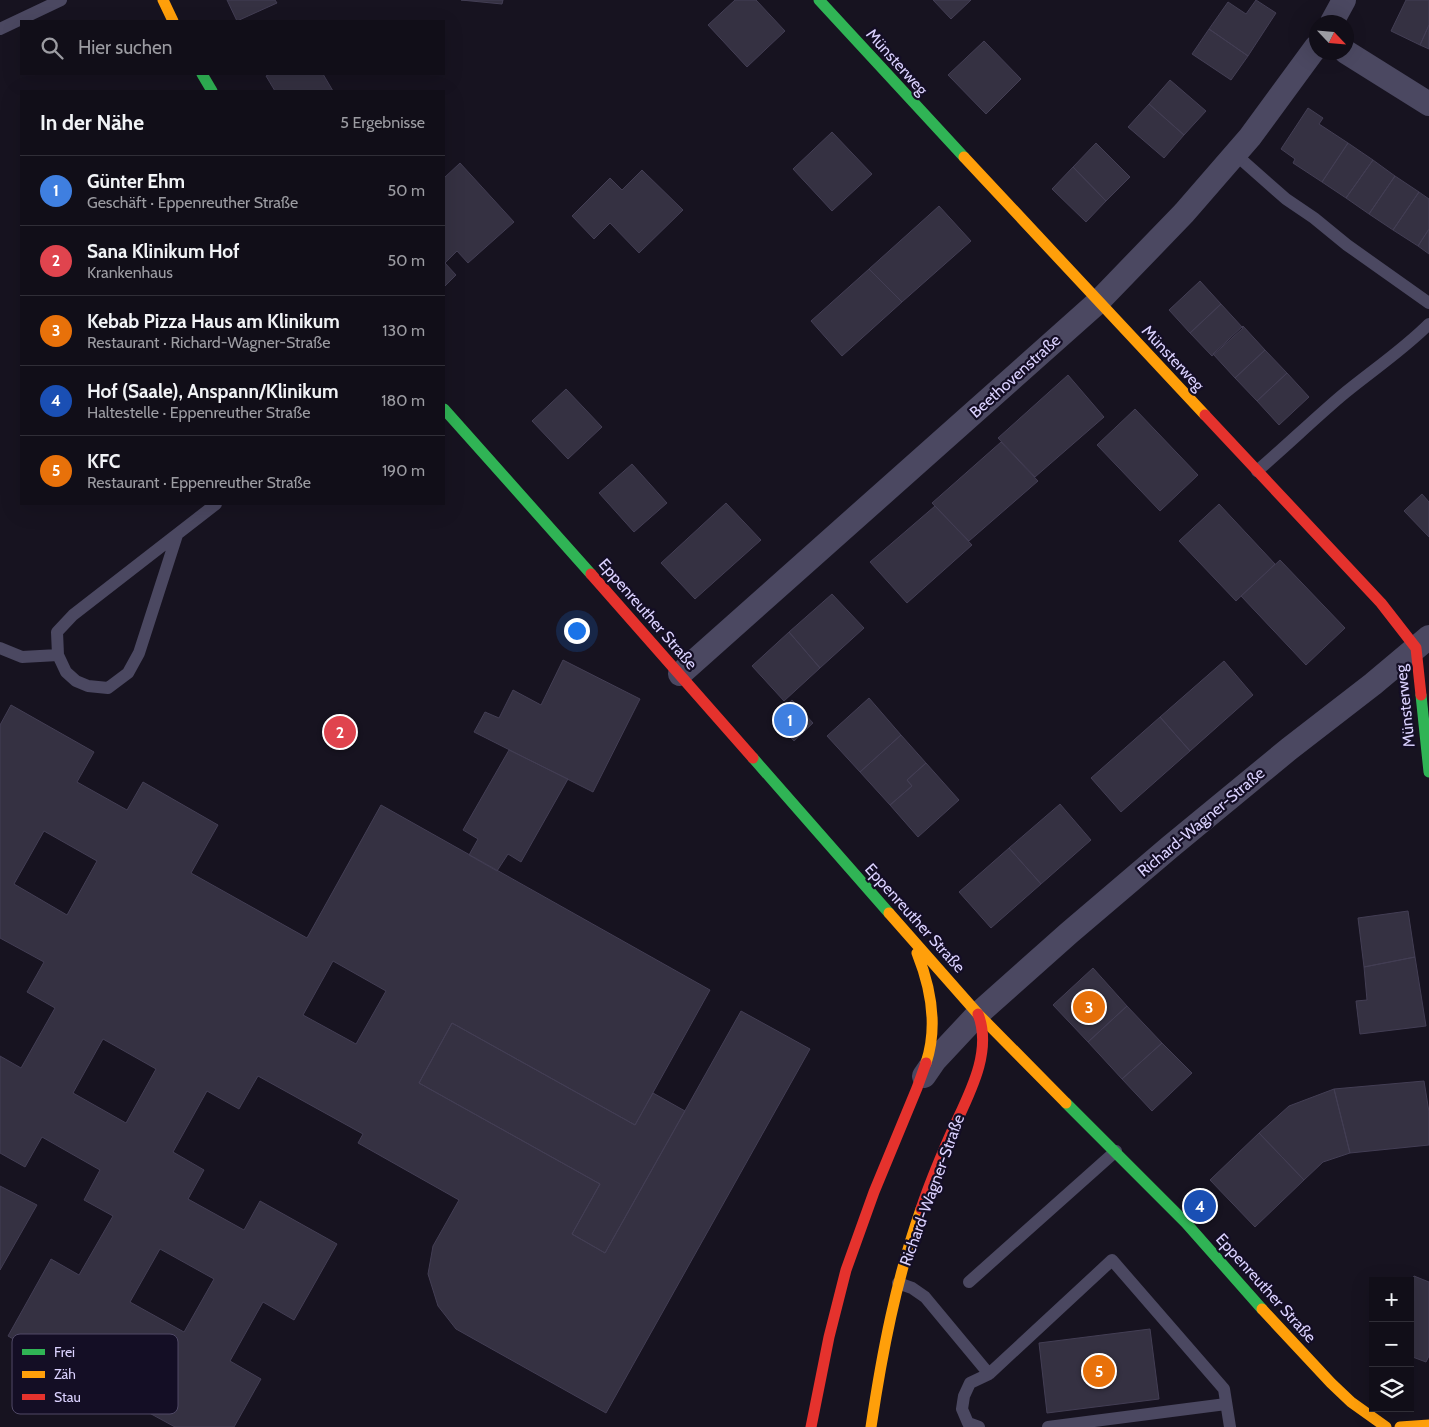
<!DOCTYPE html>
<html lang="de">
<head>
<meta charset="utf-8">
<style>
	:root { --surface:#110e18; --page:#1a1721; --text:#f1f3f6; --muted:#9c9ca2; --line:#302e37; --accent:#1a73e8 }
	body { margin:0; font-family:Cabin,sans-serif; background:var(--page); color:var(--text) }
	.controls { position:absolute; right:15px; bottom:15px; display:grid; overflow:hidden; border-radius:0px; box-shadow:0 5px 20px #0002 }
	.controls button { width:45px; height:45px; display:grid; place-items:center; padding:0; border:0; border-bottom:1px solid var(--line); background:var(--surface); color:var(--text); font:25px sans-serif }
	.compass { position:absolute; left:1309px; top:15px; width:45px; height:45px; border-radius:50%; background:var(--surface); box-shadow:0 5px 20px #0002; rotate:116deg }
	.you { position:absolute; left:576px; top:630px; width:18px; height:18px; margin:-12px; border:4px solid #fff; border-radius:50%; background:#1a73e8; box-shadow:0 0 0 8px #1a73e833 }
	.badge { display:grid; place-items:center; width:32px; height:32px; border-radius:50%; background:var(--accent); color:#fff; font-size:16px; font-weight:700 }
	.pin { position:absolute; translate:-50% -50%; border:2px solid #fff; box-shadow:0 1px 5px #0006 }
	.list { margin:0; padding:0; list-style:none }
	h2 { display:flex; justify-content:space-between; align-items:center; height:65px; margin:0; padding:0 20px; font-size:21px }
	h2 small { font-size:16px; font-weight:400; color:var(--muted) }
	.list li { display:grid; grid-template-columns:32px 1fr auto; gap:15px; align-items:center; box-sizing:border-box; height:70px; padding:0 20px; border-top:1px solid var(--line) }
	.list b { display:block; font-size:19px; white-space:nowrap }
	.list p { margin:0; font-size:16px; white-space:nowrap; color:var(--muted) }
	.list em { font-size:16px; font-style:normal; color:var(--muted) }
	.icon { flex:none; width:28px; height:28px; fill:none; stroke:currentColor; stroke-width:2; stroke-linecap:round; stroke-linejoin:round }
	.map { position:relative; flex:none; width:1429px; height:1427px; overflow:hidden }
	.search { position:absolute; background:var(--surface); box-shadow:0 5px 20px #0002; left:20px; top:20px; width:425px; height:55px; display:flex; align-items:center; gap:12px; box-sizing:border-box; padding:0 18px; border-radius:0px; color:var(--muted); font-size:19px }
	.panel { position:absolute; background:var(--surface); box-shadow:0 5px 20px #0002; left:20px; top:90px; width:425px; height:415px; border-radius:0px }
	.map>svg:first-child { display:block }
	.building { fill:#353142; stroke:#433e54; fill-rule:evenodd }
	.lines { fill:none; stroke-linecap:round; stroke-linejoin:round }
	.lane { stroke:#4b4861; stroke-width:12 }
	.street { stroke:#4b4861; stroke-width:24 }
	.fast { stroke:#30b455; stroke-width:11 }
	.slow { stroke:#ff9f0a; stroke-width:11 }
	.jam { stroke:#e5322d; stroke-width:11 }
	.labels { text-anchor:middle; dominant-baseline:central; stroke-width:4.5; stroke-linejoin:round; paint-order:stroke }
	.street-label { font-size:16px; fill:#dbd2ff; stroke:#140e25 }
	.key { fill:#140e25; stroke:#504966; stroke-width:1 }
	.key-label { font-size:14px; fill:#dbd2ff }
</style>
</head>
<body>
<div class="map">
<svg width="1429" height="1427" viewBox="0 0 1429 1427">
	<rect width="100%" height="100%" fill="#171320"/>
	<path class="building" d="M 227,0 L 275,0 L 277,3 L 237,21 Z
		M 461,0 L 503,0 L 502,4 Z
		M 735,0 L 756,0 L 785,31 L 747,67 L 708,25 Z
		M 933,0 L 971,0 L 951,19 Z
		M 1256,0 L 1276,13 L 1248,56 L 1209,29 L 1228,2 L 1246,14 Z
		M 1406,0 L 1429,0 L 1429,25 L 1420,45 L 1391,31 Z
		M 1429,25 L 1429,49 L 1420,45 Z
		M 1209,29 L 1248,56 L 1231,80 L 1192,54 Z
		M 984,41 L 1021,79 L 986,114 L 948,75 Z
		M 270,74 L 323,74 L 333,91 L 275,91 L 266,76 Z
		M 1170,80 L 1206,111 L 1184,135 L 1149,104 Z
		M 1149,104 L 1184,135 L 1164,158 L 1128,127 Z
		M 1308,108 L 1323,118 L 1319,124 L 1348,143 L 1322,182 L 1293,163 L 1295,159 L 1281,149 Z
		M 832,132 L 872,174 L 832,211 L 793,169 Z
		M 1096,143 L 1130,177 L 1106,201 L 1073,167 Z
		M 1348,143 L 1373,160 L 1346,198 L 1322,182 Z
		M 1373,160 L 1395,176 L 1369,214 L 1346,198 Z
		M 460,163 L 514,222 L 468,263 L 457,251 L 445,263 L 456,275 L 444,287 L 444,178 Z
		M 1073,167 L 1106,201 L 1086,222 L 1052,189 Z
		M 642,170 L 683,210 L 639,253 L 610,223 L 594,239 L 572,216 L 610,178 L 622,190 Z
		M 1395,176 L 1419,192 L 1393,230 L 1369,214 Z
		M 1419,192 L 1429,199 L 1429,229 L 1418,246 L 1393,230 Z
		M 939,206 L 971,241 L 902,302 L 869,269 Z
		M 1429,229 L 1429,254 L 1418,246 Z
		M 869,269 L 902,302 L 842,356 L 811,321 Z
		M 1200,281 L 1221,304 L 1190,333 L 1169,310 Z
		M 1221,304 L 1243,328 L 1212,356 L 1190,333 Z
		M 1243,326 L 1265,350 L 1235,378 L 1213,354 Z
		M 1265,350 L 1287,373 L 1257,401 L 1235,378 Z
		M 1287,373 L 1309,397 L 1279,425 L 1257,401 Z
		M 1068,375 L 1104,417 L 1035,477 L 998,438 Z
		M 566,389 L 602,427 L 568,459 L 532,421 Z
		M 1135,409 L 1198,475 L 1160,511 L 1097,445 Z
		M 1001,442 L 1038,481 L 969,541 L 932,503 Z
		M 632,464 L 667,503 L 634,532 L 599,493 Z
		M 1422,494 L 1429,502 L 1429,537 L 1404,511 Z
		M 726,503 L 761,540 L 695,599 L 661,563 Z
		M 1219,504 L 1275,564 L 1236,601 L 1179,541 Z
		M 935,506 L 972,545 L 907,603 L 870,562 Z
		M 1280,560 L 1345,628 L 1306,665 L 1241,596 Z
		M 832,594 L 864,628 L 820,668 L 789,632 Z
		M 789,632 L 820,668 L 784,701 L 752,666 Z
		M 563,660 L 640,699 L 593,792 L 474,732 L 485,712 L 499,718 L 513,690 L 541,705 Z
		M 1224,661 L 1253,695 L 1190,751 L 1160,717 Z
		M 869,698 L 901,735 L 860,772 L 827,736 Z
		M 792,700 L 813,723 L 794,741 L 772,718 Z
		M 11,705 L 94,752 L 77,782 L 127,810 L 143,782 L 218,825 L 191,873 L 307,938 L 381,805 L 710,990 L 635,1125 L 452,1023 L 419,1083 L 600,1184 L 572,1234 L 605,1253 L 741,1011 L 810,1049 L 606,1413 L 456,1329 L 438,1306 L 428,1274 L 433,1246 L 459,1200 L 358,1143 L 363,1134 L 258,1076 L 239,1109 L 207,1091 L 173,1152 L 204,1170 L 188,1199 L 244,1230 L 260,1201 L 337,1244 L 294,1320 L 263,1302 L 230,1361 L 261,1379 L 234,1427 L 175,1427 L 142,1409 L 157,1381 L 100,1349 L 83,1379 L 8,1336 L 51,1259 L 79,1275 L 113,1216 L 84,1200 L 100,1170 L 42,1137 L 25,1167 L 0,1153 L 0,1056 L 21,1068 L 55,1008 L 27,992 L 44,962 L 0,938 L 0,725 ZM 44,831 L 97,861 L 67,915 L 14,884 ZM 333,961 L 386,991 L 356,1044 L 303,1015 ZM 103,1039 L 156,1069 L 126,1123 L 73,1093 ZM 160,1249 L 214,1279 L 184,1332 L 130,1302 Z
		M 1160,717 L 1190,751 L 1121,812 L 1091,778 Z
		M 901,735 L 926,763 L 907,780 L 912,786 L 890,805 L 860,772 Z
		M 509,750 L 568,779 L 521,862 L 508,854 L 497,871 L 469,855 L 478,839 L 463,830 Z
		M 926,763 L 959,800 L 918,837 L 890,805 L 912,786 L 907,780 Z
		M 1060,804 L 1091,840 L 1041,884 L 1009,848 Z
		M 1009,848 L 1041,884 L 991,928 L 959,892 Z
		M 1408,911 L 1415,957 L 1364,967 L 1358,918 Z
		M 1415,957 L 1426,1026 L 1360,1034 L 1356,1001 L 1367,1000 L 1364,967 Z
		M 1093,968 L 1127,1006 L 1088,1042 L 1053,1005 Z
		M 1127,1006 L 1162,1043 L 1122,1079 L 1088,1042 Z
		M 452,1023 L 635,1125 L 653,1093 L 685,1111 L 605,1253 L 572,1234 L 600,1184 L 419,1083 Z
		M 1162,1043 L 1192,1073 L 1152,1111 L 1122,1079 Z
		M 1424,1081 L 1429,1112 L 1429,1145 L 1350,1153 L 1334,1089 Z
		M 1334,1089 L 1350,1153 L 1323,1162 L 1304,1180 L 1259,1133 L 1289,1106 Z
		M 1259,1133 L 1304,1180 L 1255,1227 L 1210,1180 Z
		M 0,1186 L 37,1205 L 0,1270 Z
		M 1414,1276 L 1429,1282 L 1429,1356 L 1426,1362 L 1410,1356 L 1410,1285 Z
		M 1150,1329 L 1159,1399 L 1047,1413 L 1039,1343 Z"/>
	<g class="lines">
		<path class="lane" d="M 0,29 L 61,0
			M 1235,154 L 1286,199 L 1314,218 L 1347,245 L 1429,303
			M 1257,471 C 1285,447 1312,421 1340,397 C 1370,372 1402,351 1429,324
			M 177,535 L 139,653 L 128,673 L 108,688 L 88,686 L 76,681 L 66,672 L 58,655 L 57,632 L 73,615 L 216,504
			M 0,648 L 22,657 L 58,655
			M 969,1282 L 1116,1151
			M 898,1283 L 912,1288 L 925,1297 L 989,1374 L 1112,1260 L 1224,1389 L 1230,1427
			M 979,1427 L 968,1423 L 962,1409 L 964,1396 L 970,1383 L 989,1374
			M 1048,1427 L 1226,1404"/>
		<path class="street" d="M 1332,22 L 1344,0
			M 1346,52 L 1429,104
			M 680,674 L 1098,302 L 1184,213 L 1250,137 L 1316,47
			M 924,1076 L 935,1060 L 978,1014 L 1069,933 L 1170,847 L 1289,749 L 1373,684 L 1429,637"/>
		<path class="fast" d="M 819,0 L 964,157
			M 202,74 L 212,91
			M 444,409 L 591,574
			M 1421,695 L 1429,772
			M 753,758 L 889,913
			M 1066,1103 L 1186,1223 L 1262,1309"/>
		<path class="slow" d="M 163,0 L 173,21
			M 964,157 L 1205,415
			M 889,913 L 978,1014 L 1066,1103
			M 917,953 C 931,988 938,1027 926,1063
			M 1262,1309 L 1331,1383 L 1351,1402 L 1386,1427
			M 871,1427 C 882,1353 896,1280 921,1209
			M 1400,1427 L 1429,1425"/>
		<path class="jam" d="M 1205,415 L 1381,603 L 1416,648 L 1421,695
			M 591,574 L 753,758
			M 921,1209 C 929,1185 939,1161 949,1138 C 965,1101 994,1055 978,1014
			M 811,1427 L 829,1337 L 846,1270 L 874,1192 L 917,1088 L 926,1063"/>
	</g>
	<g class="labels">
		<g class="street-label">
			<text transform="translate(897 62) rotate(48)">Münsterweg</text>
			<text transform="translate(1173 358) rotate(47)">Münsterweg</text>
			<text transform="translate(1015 376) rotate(-42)">Beethovenstraße</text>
			<text transform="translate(648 614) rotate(49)">Eppenreuther Straße</text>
			<text transform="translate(1405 706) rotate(-96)">Münsterweg</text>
			<text transform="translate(1201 822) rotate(-40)">Richard-Wagner-Straße</text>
			<text transform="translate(915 918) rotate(48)">Eppenreuther Straße</text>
			<text transform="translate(932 1190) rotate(-70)">Richard-Wagner-Straße</text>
			<text transform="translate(1266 1288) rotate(48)">Eppenreuther Straße</text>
		</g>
	</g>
	<rect x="12" y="1334" width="166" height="80" rx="8" class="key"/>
	<rect x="22" y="1349" width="23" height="6" fill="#30b455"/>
	<rect x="22" y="1371" width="23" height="7" fill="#ff9f0a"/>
	<rect x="22" y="1394" width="23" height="6" fill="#e5322d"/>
	<g class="key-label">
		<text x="54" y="1357">Frei</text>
		<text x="54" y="1379">Zäh</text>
		<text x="54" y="1402">Stau</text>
	</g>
</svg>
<div class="controls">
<button>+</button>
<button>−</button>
<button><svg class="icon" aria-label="layers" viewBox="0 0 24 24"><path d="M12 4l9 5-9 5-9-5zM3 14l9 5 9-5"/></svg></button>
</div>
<svg class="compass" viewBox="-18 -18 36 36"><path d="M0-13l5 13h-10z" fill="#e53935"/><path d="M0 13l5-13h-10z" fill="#9c9ca2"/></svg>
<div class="you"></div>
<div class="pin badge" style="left:790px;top:720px;background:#3f7fe0">1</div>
<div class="pin badge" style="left:340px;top:732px;background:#e0444e">2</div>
<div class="pin badge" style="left:1089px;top:1007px;background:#e8710a">3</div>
<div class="pin badge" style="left:1200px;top:1206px;background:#1a4fb4">4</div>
<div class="pin badge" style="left:1099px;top:1371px;background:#e8710a">5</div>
<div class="search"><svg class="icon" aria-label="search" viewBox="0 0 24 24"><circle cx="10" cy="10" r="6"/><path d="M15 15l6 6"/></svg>Hier suchen</div>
<section class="panel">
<h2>In der Nähe<small>5 Ergebnisse</small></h2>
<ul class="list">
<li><span class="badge" style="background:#3f7fe0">1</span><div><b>Günter Ehm</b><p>Geschäft · Eppenreuther Straße</p></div><em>50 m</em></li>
<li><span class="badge" style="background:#e0444e">2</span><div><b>Sana Klinikum Hof</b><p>Krankenhaus</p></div><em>50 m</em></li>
<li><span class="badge" style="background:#e8710a">3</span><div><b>Kebab Pizza Haus am Klinikum</b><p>Restaurant · Richard-Wagner-Straße</p></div><em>130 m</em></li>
<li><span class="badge" style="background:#1a4fb4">4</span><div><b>Hof (Saale), Anspann/Klinikum</b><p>Haltestelle · Eppenreuther Straße</p></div><em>180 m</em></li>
<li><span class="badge" style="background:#e8710a">5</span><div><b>KFC</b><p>Restaurant · Eppenreuther Straße</p></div><em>190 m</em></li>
</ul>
</section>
</div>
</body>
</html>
